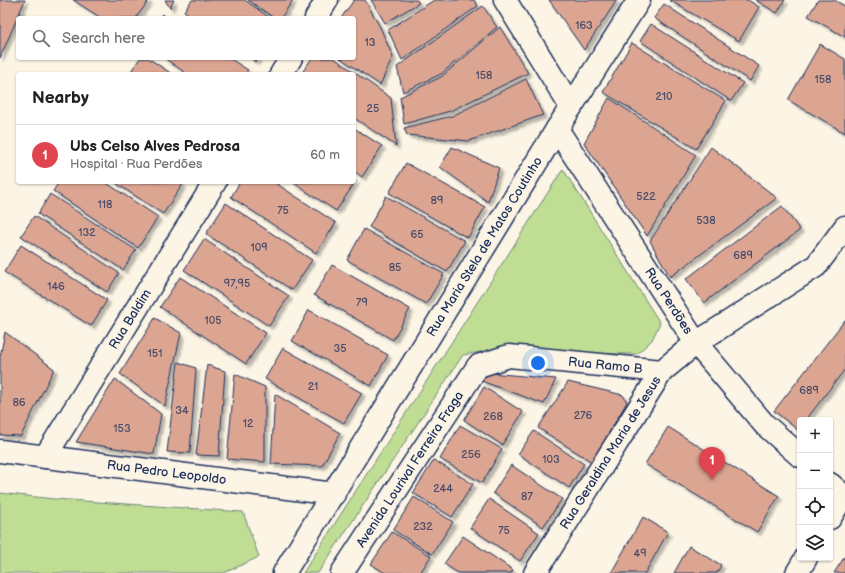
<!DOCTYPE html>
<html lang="en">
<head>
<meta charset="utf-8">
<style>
	:root { --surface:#fff; --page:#f2f2f2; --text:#222; --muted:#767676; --line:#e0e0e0; --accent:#7c3aed }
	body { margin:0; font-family:"Balsamiq Sans",sans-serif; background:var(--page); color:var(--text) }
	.controls { position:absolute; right:12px; bottom:12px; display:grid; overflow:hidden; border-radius:4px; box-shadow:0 1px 3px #0004 }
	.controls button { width:36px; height:36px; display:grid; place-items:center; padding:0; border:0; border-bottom:1px solid var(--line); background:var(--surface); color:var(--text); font:20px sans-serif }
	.you { position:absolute; left:538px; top:363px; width:14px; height:14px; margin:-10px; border:3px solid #fff; border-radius:50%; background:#1a73e8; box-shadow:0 0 0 6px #1a73e833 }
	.badge { display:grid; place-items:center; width:26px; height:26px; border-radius:50%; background:var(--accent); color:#fff; font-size:13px; font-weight:700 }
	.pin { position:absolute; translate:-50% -33px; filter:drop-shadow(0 1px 2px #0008) }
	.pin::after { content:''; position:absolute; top:21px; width:14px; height:12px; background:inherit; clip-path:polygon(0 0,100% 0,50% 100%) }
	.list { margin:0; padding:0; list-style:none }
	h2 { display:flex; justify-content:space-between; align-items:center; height:52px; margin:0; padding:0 16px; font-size:17px }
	h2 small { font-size:13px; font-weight:400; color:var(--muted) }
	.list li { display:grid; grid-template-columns:26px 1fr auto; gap:12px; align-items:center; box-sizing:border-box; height:60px; padding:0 16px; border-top:1px solid var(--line) }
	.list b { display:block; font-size:15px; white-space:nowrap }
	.list p { margin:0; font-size:13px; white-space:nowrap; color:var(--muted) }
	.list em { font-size:13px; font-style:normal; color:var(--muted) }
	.icon { flex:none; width:22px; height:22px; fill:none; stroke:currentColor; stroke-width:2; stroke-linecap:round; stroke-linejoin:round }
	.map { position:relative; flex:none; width:845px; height:573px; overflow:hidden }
	.search { position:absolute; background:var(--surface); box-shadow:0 1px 3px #0004; left:16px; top:16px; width:340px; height:44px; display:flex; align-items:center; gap:10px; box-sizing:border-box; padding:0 14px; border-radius:4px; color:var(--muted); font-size:15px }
	.panel { position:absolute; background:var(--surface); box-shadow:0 1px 3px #0004; left:16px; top:72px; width:340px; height:112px; border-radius:4px }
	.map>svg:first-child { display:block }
	.green { fill:#c0dd94; stroke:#6e8679 }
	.building { fill:#dba591; stroke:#1b2f5e; filter:url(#shadow) }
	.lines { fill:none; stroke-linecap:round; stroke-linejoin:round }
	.minor-casing { stroke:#1b2f5e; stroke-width:25 }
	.tertiary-casing { stroke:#1b2f5e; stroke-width:25 }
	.minor { stroke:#fcf5e5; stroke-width:22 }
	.tertiary { stroke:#fcf5e5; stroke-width:22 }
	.labels { text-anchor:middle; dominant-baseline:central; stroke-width:3; stroke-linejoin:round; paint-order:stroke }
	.number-label { font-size:11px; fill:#4b4c6b }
	.street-label { font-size:13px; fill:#1b2f5e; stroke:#fcf5e5 }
</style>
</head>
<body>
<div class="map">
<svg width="845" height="573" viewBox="0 0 845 573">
	<defs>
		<filter id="shadow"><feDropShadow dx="3.5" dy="3.5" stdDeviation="1" flood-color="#0004"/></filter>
	</defs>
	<rect width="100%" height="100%" fill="#fcf5e5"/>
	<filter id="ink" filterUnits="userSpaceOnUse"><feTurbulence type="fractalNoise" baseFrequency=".025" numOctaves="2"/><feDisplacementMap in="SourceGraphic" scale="8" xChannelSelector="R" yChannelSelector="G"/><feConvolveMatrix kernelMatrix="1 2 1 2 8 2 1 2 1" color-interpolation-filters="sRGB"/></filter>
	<g filter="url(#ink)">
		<path class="green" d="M 563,169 L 660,323 L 652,340 L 637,354 L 480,352 L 463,355 L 318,573 L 303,573 Z
			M 0,493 L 54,499 L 243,512 L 259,557 L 224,573 L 0,573 Z"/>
		<path class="building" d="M 0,0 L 25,0 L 0,58 Z
			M 73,0 L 149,0 L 136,18 L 101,18 Z
			M 165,0 L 174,0 L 170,8 Z
			M 192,0 L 245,0 L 270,18 L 194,18 L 184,11 Z
			M 248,0 L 293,0 L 281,18 L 274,18 Z
			M 354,0 L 365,0 L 380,27 L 393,57 L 380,85 L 340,58 L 354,58 L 354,18 L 341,18 Z
			M 371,0 L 417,0 L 419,3 L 385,23 Z
			M 434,0 L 474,0 L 478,6 L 402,60 L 388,30 Z
			M 549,0 L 617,0 L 584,50 Z
			M 669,0 L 748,0 L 759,7 L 739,41 Z
			M 755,0 L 785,0 L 777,13 Z
			M 818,0 L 834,0 L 845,6 L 845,37 L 808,16 Z
			M 664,4 L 759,66 L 750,81 L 654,18 Z
			M 483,6 L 497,27 L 441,74 L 403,92 L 397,67 Z
			M 162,14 L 168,18 L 159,18 Z
			M 651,24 L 743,83 L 731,101 L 640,41 Z
			M 500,27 L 528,73 L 450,111 L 404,124 L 400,97 L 441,77 Z
			M 632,43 L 726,101 L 696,149 L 603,92 Z
			M 820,44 L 845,59 L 845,133 L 788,100 Z
			M 140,58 L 148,58 L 172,74 L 129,74 Z
			M 164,58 L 229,58 L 248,70 L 245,74 L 187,74 Z
			M 250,58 L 258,58 L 255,62 Z
			M 312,58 L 334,58 L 391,98 L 396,146 L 354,118 L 354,74 L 301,74 Z
			M 526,79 L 543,115 L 469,141 L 407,135 L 404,128 L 452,116 Z
			M 609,98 L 696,155 L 647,236 L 584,143 Z
			M 354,128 L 382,146 L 362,177 L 354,171 Z
			M 452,147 L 499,168 L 488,202 L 440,167 Z
			M 711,147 L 777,198 L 670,277 L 650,241 Z
			M 406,163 L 485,207 L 468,238 L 389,193 Z
			M 354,180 L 356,181 L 336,211 L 292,182 L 354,182 Z
			M 59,182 L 105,182 L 158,217 L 138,248 L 53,191 Z
			M 114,182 L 180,182 L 183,184 L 163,214 Z
			M 240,182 L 274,182 L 336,223 L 316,253 L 231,197 Z
			M 50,194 L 136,250 L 123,270 L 38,214 Z
			M 386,196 L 465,241 L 447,272 L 369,227 Z
			M 226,203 L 312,260 L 292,290 L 206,234 Z
			M 782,206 L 800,230 L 704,303 L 686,279 Z
			M 34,216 L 119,273 L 107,292 L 21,236 Z
			M 364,229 L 444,274 L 426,304 L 347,260 Z
			M 204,239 L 289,296 L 269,326 L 184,270 Z
			M 21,245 L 107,300 L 91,326 L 4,272 Z
			M 332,265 L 410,309 L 393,340 L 314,295 Z
			M 180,277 L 266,333 L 246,364 L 160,307 Z
			M 309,310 L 388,355 L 371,386 L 292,341 Z
			M 155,318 L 181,333 L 165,406 L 120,374 Z
			M 845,320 L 845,369 L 806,420 L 800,420 L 800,427 L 798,430 L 774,411 Z
			M 5,332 L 54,369 L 21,436 L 0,435 L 0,357 Z
			M 283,348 L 362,393 L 344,423 L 265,379 Z
			M 178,362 L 196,368 L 190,453 L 167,452 Z
			M 207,365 L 225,371 L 219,456 L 196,455 Z
			M 490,373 L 556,379 L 544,404 L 481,381 Z
			M 235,374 L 265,387 L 265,462 L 227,459 Z
			M 115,379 L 161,414 L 154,454 L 76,442 Z
			M 568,382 L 623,395 L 627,402 L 592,462 L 538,428 Z
			M 484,387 L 523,412 L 502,445 L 464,420 Z
			M 275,394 L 340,433 L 322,466 L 271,464 Z
			M 460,425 L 502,449 L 482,483 L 440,459 Z
			M 668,427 L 779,496 L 757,532 L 645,464 Z
			M 534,431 L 584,464 L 569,488 L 518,454 Z
			M 434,460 L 473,484 L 452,517 L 413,493 Z
			M 511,465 L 562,499 L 543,527 L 493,493 Z
			M 414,497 L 453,522 L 432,554 L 393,530 Z
			M 489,499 L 539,533 L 520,561 L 470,528 Z
			M 643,517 L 668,532 L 645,573 L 611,573 Z
			M 392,532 L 431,556 L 420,573 L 385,573 L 371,564 Z
			M 463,536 L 513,570 L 511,573 L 458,573 L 444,564 Z
			M 689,546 L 721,565 L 717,573 L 674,573 Z
			M 845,556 L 845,573 L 834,573 Z"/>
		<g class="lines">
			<defs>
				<g id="minor">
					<path d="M 316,18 L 327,0"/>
					<path d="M 281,74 L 291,58"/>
					<path id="s1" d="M 0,451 L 334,494"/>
					<path id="s2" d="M 45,457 L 215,182"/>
					<path d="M 830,518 L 843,496"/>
					<path id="s3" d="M 342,573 L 478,366 L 509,356 L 662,371"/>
					<path id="s4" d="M 535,573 L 662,371 L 696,343 L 816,266 L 845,227"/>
					<path d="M 797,573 L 806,558"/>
				</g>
				<g id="tertiary">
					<path d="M 505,0 L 571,107"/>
					<path id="s5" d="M 557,129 L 696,343 L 764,424 L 800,456"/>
					<path d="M 830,484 L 845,497"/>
					<path id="s6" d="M 284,573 L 557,129 L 639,0"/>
				</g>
			</defs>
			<use href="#minor" class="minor-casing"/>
			<use href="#tertiary" class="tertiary-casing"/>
			<use href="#minor" class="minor"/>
			<use href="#tertiary" class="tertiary"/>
		</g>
	</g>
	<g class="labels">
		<g class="number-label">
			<text x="584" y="25">163</text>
			<text x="370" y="42">13</text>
			<text x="484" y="75">158</text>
			<text x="823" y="79">158</text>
			<text x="664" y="96">210</text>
			<text x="373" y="108">25</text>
			<text x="646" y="196">522</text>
			<text x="437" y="200">89</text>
			<text x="105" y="204">118</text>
			<text x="283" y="210">75</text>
			<text x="706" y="220">538</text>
			<text x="87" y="232">132</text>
			<text x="417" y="234">65</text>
			<text x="259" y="247">109</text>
			<text x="743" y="255">689</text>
			<text x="395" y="267">85</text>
			<text x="237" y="283">97,95</text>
			<text x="56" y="286">146</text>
			<text x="362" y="302">79</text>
			<text x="213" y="320">105</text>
			<text x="340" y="348">35</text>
			<text x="155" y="353">151</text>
			<text x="313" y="386">21</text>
			<text x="809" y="390">689</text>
			<text x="19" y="402">86</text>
			<text x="182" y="410">34</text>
			<text x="583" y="415">276</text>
			<text x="493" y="416">268</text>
			<text x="248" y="423">12</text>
			<text x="122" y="428">153</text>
			<text x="471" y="454">256</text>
			<text x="551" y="459">103</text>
			<text x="443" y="488">244</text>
			<text x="527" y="496">87</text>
			<text x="423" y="526">232</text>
			<text x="504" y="530">75</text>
			<text x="640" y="553">49</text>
		</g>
		<g class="street-label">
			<text stroke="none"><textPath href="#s6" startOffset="383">Rua Maria Stela de Matos Coutinho</textPath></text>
			<text stroke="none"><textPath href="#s5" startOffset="205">Rua Perdões</textPath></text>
			<text stroke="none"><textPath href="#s2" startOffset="162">Rua Baldim</textPath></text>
			<text stroke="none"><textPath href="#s3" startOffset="377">Rua Ramo B</textPath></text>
			<text stroke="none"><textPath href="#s4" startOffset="142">Rua Geraldina Maria de Jesus</textPath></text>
			<text stroke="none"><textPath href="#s3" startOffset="124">Avenida Lourival Ferreira Fraga</textPath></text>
			<text stroke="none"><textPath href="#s1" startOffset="168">Rua Pedro Leopoldo</textPath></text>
		</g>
	</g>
</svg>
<div class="controls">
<button>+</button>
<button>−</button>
<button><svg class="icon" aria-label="locate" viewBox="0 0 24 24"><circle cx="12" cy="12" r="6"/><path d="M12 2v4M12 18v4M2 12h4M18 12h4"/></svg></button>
<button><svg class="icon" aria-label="layers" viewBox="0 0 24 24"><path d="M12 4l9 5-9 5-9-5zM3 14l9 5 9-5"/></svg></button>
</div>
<div class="you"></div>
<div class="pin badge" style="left:712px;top:480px;background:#e0444e">1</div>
<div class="search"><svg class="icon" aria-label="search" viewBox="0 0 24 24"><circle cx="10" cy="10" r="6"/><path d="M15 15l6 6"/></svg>Search here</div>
<section class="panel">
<h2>Nearby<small></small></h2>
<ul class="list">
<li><span class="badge" style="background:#e0444e">1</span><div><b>Ubs Celso Alves Pedrosa</b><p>Hospital · Rua Perdões</p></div><em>60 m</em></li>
</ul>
</section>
</div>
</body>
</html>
